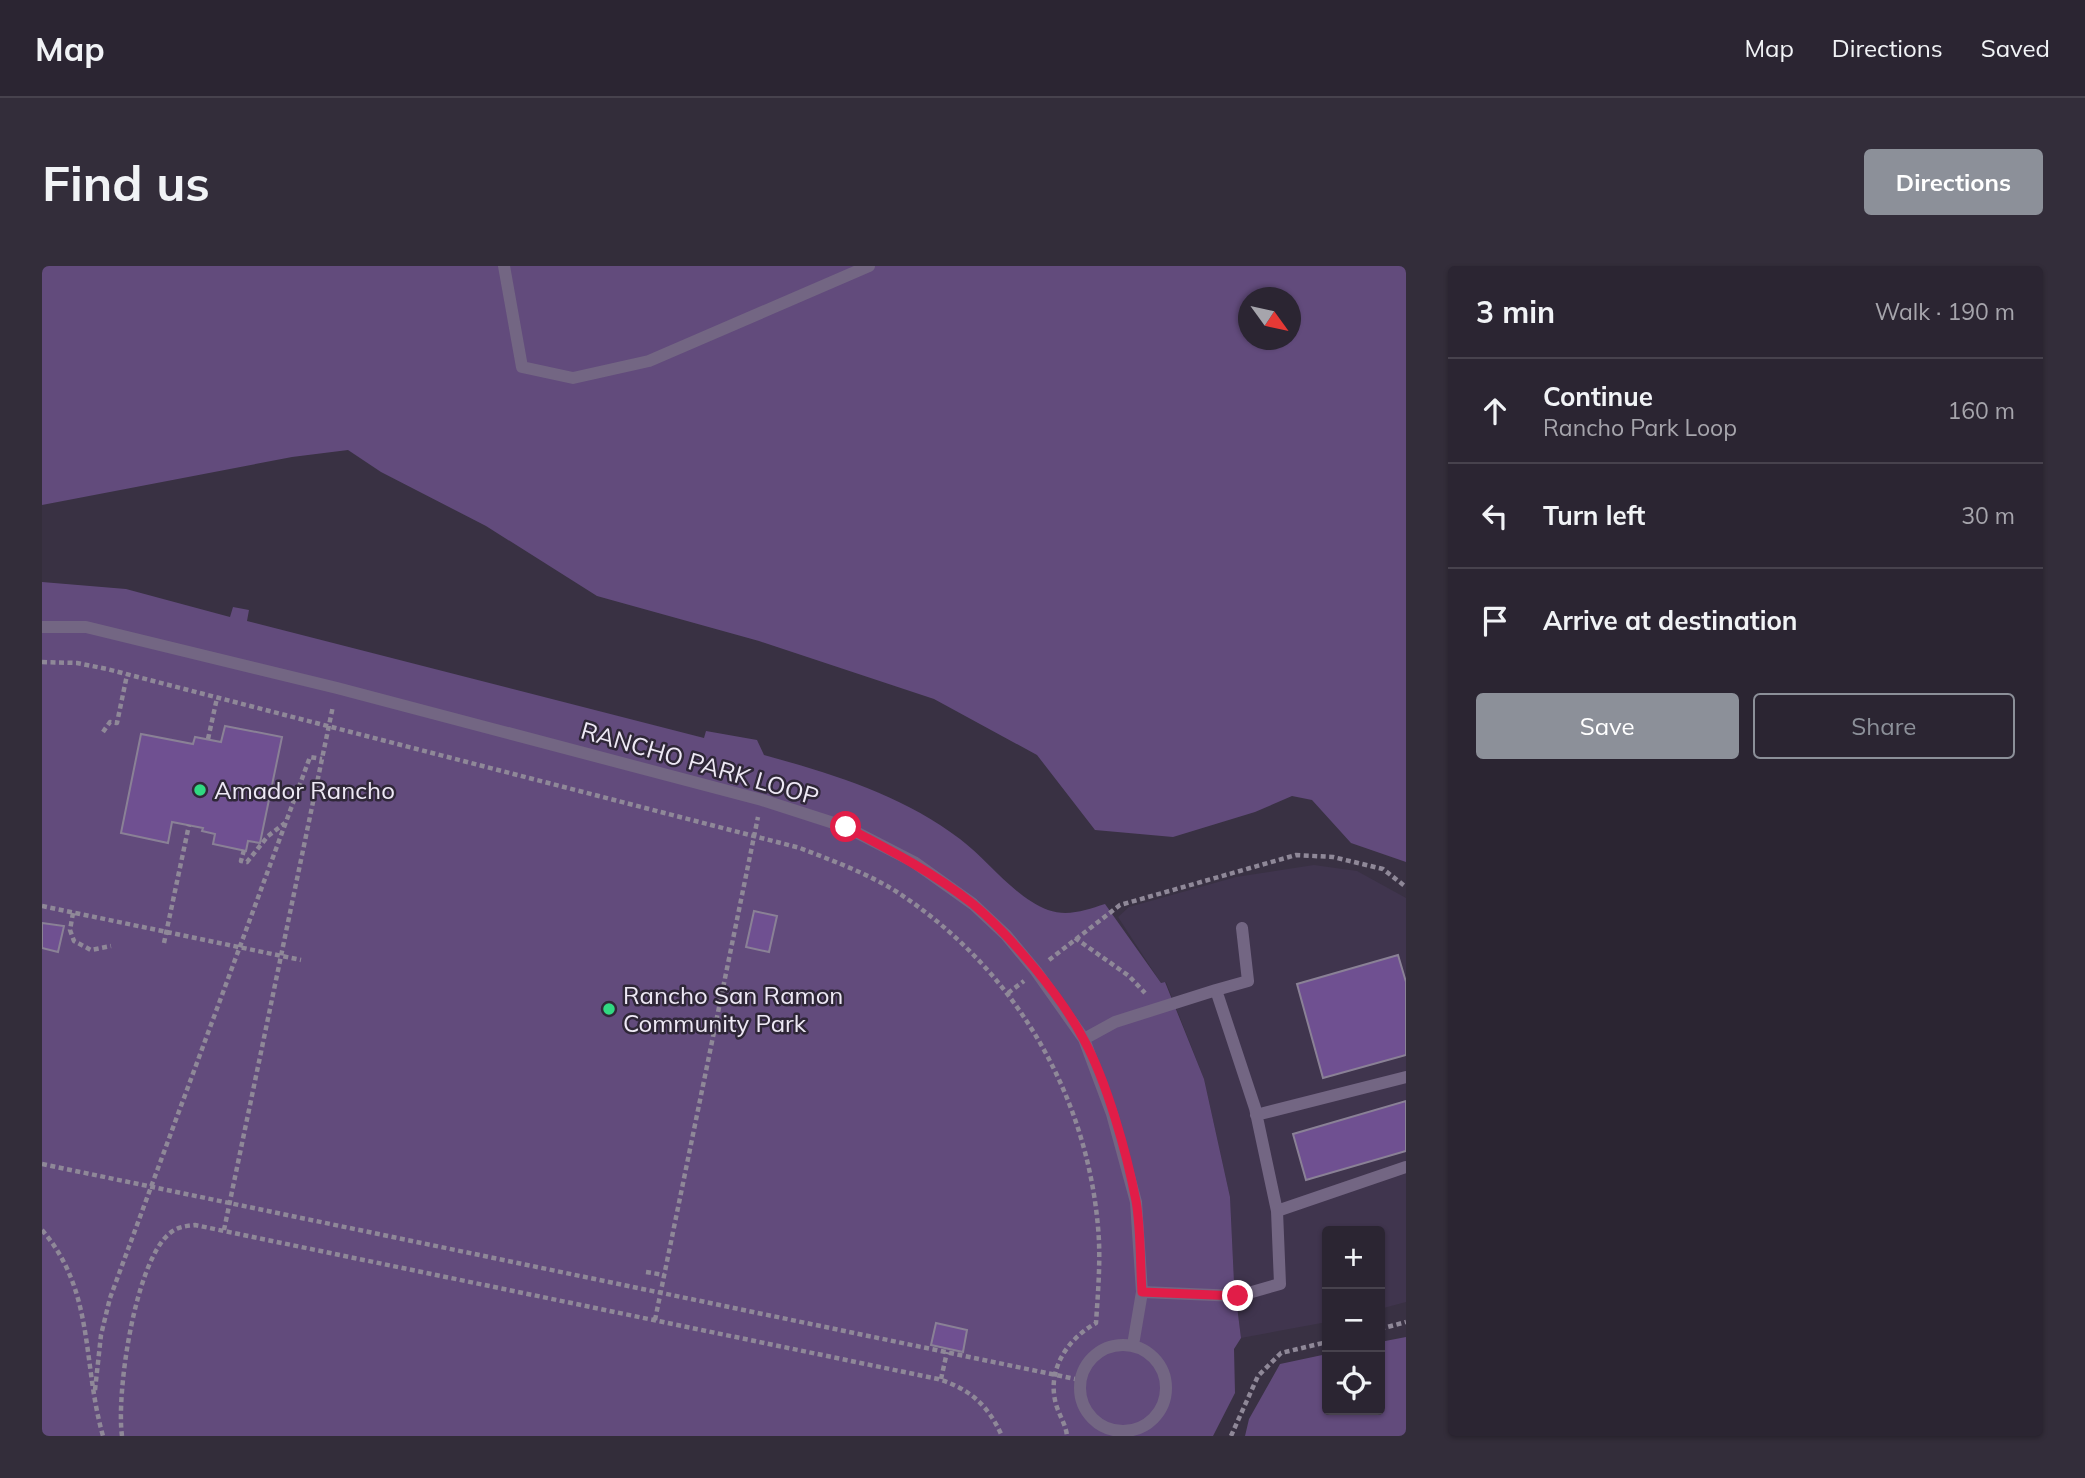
<!DOCTYPE html>
<html lang="en">
<head>
<meta charset="utf-8">
<style>
	:root { --surface:#2b2532; --page:#332d3a; --text:#f1f3f6; --muted:#a6a5ac; --line:#47424d; --accent:#8c9099 }
	body { margin:0; font-family:Mulish,sans-serif; background:var(--page); color:var(--text) }
	.controls { position:absolute; right:21px; bottom:21px; display:grid; overflow:hidden; border-radius:7px; box-shadow:0 2px 5px #0004 }
	.controls button { width:63px; height:63px; display:grid; place-items:center; padding:0; border:0; border-bottom:2px solid var(--line); background:var(--surface); color:var(--text); font:35px sans-serif }
	.compass { position:absolute; left:1196px; top:21px; width:63px; height:63px; border-radius:50%; background:var(--surface); box-shadow:0 2px 5px #0004; rotate:123deg }
	.stop { position:absolute; width:21px; height:21px; margin:-16px; border:5px solid #e11d48; border-radius:50%; background:#fff }
	.stop.end { background:#e11d48; border-color:#fff; box-shadow:0 2px 7px #0008 }
	.list { margin:0; padding:0; list-style:none }
	h2 { display:flex; justify-content:space-between; align-items:center; height:91px; margin:0; padding:0 28px; font-size:30px }
	h2 small { font-size:23px; font-weight:400; color:var(--muted) }
	.list li { display:grid; grid-template-columns:46px 1fr auto; gap:21px; align-items:center; box-sizing:border-box; height:105px; padding:0 28px; border-top:2px solid var(--line) }
	.list b { display:block; font-size:26px; white-space:nowrap }
	.list p { margin:0; font-size:23px; white-space:nowrap; color:var(--muted) }
	.list em { font-size:23px; font-style:normal; color:var(--muted) }
	.actions { display:flex; gap:14px; padding:21px 28px }
	.actions a { flex:1; padding:16px 0; border:2px solid var(--accent); border-radius:7px; text-align:center; font-size:24px; color:var(--accent) }
	.actions .main { background:var(--accent); color:#fff }
	.icon { flex:none; width:38px; height:38px; fill:none; stroke:currentColor; stroke-width:2; stroke-linecap:round; stroke-linejoin:round }
	.map { position:relative; flex:none; width:1364px; height:1170px; overflow:hidden; border-radius:7px }
	header { display:flex; align-items:center; gap:42px; box-sizing:border-box; height:98px; padding:0 35px; background:var(--surface); border-bottom:2px solid var(--line) }
	header strong { font-size:33px }
	nav { display:flex; gap:38px; margin-inline-start:auto; font-size:24px }
	.intro { display:flex; align-items:center; justify-content:space-between; box-sizing:border-box; height:168px; padding:0 42px }
	h1 { margin:0; font-size:49px }
	.button { padding:18px 32px; border-radius:7px; background:var(--accent); color:#fff; font-size:24px; font-weight:700 }
	main { display:flex; gap:42px; padding:0 42px }
	aside { flex:1; background:var(--surface); border-radius:7px; box-shadow:0 2px 5px #0004 }
	.map>svg:first-child { display:block }
	.built { fill:#40354e }
	.green { fill:#624b7c; fill-rule:evenodd }
	.building { fill:#6f5091; stroke:#8a8196; stroke-width:2 }
	.lines { fill:none; stroke-linecap:round; stroke-linejoin:round }
	.path { stroke:#8f8898; stroke-width:4.5; stroke-dasharray:5 3.5; stroke-linecap:butt }
	.lane { stroke:#736683; stroke-width:12 }
	.route { stroke:#e11d48; stroke-width:9 }
	.poi-dot { fill:#31d882; stroke:#2f2738; stroke-width:2.5 }
	.labels { text-anchor:middle; dominant-baseline:central; stroke-width:5; stroke-linejoin:round; paint-order:stroke }
	.street-label { font-size:24px; fill:#eee9f5; stroke:#2f2738 }
	.poi-label { font-size:24px; fill:#eee9f5; stroke:#2f2738; text-anchor:start }
</style>
</head>
<body>
<header>
<strong>Map</strong>
<nav><a>Map</a><a>Directions</a><a>Saved</a></nav>
</header>
<div class="intro"><h1>Find us</h1><a class="button">Directions</a></div>
<main>
<div class="map">
<svg width="1364" height="1170" viewBox="0 0 1364 1170">
	<rect width="100%" height="100%" fill="#393143"/>
	<path class="built" d="M 1272,599 L 1315,605 L 1364,632 L 1364,1036 L 1338,1043 L 1338,965 L 1285,965 L 1285,1056 L 1199,1072 L 1192,1016 L 1188,931 L 1162,813 L 1124,716 L 1119,717 L 1076,651 L 1087,641 L 1194,611 Z"/>
	<path class="green" d="M 0,0 L 1364,0 L 1364,596 L 1309,577 L 1270,534 L 1250,530 L 1213,546 L 1131,571 L 1053,564 L 995,489 L 892,433 L 717,375 L 555,330 L 444,260 L 339,206 L 306,184 L 250,191 L 0,239 ZM 1206,32 L 1248,32 L 1248,74 L 1206,74 Z
		M 0,316 L 84,323 L 188,351 L 191,341 L 207,344 L 205,355 L 662,472 L 664,465 L 715,474 L 722,489 C 791,508 860,529 918,573 C 947,595 972,631 1006,644 C 1026,651 1044,644 1063,638 L 1119,717 L 1123,716 L 1162,813 L 1188,931 L 1192,1016 L 1199,1072 L 1192,1083 L 1193,1127 L 1171,1170 L 0,1170 Z
		M 1364,1071 L 1364,1170 L 1203,1170 L 1207,1153 L 1238,1098 L 1285,1088 L 1285,1144 L 1338,1144 L 1338,1076 Z"/>
	<path class="building" d="M 183,460 L 240,471 L 218,577 L 206,575 L 204,585 L 171,578 L 173,568 L 160,565 L 161,562 L 130,556 L 126,577 L 79,567 L 99,468 L 151,478 L 153,471 L 179,476 Z
		M 712,645 L 735,650 L 727,686 L 704,681 Z
		M 0,657 L 22,660 L 16,686 L 0,682 Z
		M 1356,689 L 1364,716 L 1364,789 L 1281,812 L 1255,718 Z
		M 1364,835 L 1364,885 L 1264,914 L 1251,868 Z
		M 894,1057 L 925,1064 L 921,1086 L 889,1079 Z"/>
	<g class="lines">
		<path class="path" d="M 0,396 L 35,397 L 65,403 L 758,582 C 791,595 825,607 855,626 C 970,701 1044,824 1056,961 C 1059,993 1056,1025 1054,1057 C 1027,1072 1006,1101 1013,1134 C 1015,1146 1024,1158 1025,1170
			M 61,466 L 68,456 L 75,457 L 85,409
			M 166,473 L 175,432
			M 202,584 L 199,595 L 205,596 L 226,570 L 243,557
			M 0,640 L 259,694
			M 31,647 L 28,664 L 32,675 L 49,684 L 69,680
			M 1033,672 L 1087,710 L 1103,727
			M 122,677 L 147,559
			M 1007,694 L 1078,639 L 1254,589 L 1291,591 L 1341,603 L 1364,621
			M 966,727 L 982,715
			M 0,898 L 1038,1114
			M 0,964 C 53,1025 40,1097 61,1170
			M 182,964 L 291,440
			M 604,1006 L 622,1009
			M 613,1054 L 716,551
			M 1338,1063 L 1364,1056
			M 899,1113 L 905,1086
			M 53,1124 L 59,1069 L 68,1032 L 268,491 L 280,493
			M 80,1170 C 74,1127 93,995 128,967 C 135,961 144,960 153,959 L 896,1113 C 928,1123 946,1139 960,1170
			M 1189,1170 L 1216,1110 L 1239,1087 L 1285,1076"/>
		<path class="lane" d="M 462,0 L 480,101 L 531,112 L 607,95 L 827,0
			M 0,361 L 44,361 L 295,422 L 720,534 L 804,561 L 872,596 L 931,638 L 964,669 L 994,705 L 1042,773 L 1070,848 L 1094,936 L 1100,1026 L 1091,1079
			M 1174,724 L 1206,715 L 1200,662
			M 1042,773 L 1073,756 L 1174,724 L 1213,842 L 1235,945 L 1238,1018 L 1196,1030 L 1100,1026
			M 1214,849 L 1364,811
			M 1235,945 L 1364,901
			M1038 1122a43 43 0 1 1 86 0a43 43 0 1 1-86 0Z"/>
	</g>
	<g class="lines">
		<path class="route" d="M 804,561 C 848,584 892,607 931,638 C 968,669 1020,731 1042,774 C 1065,816 1085,888 1094,935 C 1099,964 1098,996 1100,1026 L 1196,1030"/>
	</g>
	<g class="poi-dot">
		<circle cx="158" cy="524" r="7"/>
		<circle cx="567" cy="743" r="7"/>
	</g>
	<g class="labels">
		<g class="street-label">
			<text transform="translate(658 497) rotate(16)">RANCHO PARK LOOP</text>
		</g>
		<g class="poi-label">
			<text x="172" y="524">Amador Rancho</text>
			<text x="581" y="729">Rancho San Ramon<tspan x="581" dy="28">Community Park</tspan></text>
		</g>
	</g>
</svg>
<div class="controls">
<button>+</button>
<button>−</button>
<button><svg class="icon" aria-label="locate" viewBox="0 0 24 24"><circle cx="12" cy="12" r="6"/><path d="M12 2v4M12 18v4M2 12h4M18 12h4"/></svg></button>
</div>
<svg class="compass" viewBox="-18 -18 36 36"><path d="M0-13l5 13h-10z" fill="#e53935"/><path d="M0 13l5-13h-10z" fill="#a6a5ac"/></svg>
<div class="stop" style="left:804px;top:561px"></div>
<div class="stop end" style="left:1196px;top:1030px"></div>
</div>
<aside>
<h2>3 min<small>Walk · 190 m</small></h2>
<ul class="list">
<li><svg class="icon" aria-label="ahead" viewBox="0 0 24 24"><path d="M12 20V5M6 11l6-6 6 6"/></svg><div><b>Continue</b><p>Rancho Park Loop</p></div><em>160 m</em></li>
<li><svg class="icon" aria-label="left" viewBox="0 0 24 24"><path d="M17 20v-9H6M10 6l-5 5 5 5"/></svg><div><b>Turn left</b></div><em>30 m</em></li>
<li><svg class="icon" aria-label="arrive" viewBox="0 0 24 24"><path d="M6 21V4h12l-3 4 3 4H6"/></svg><div><b>Arrive at destination</b></div></li>
</ul>
<div class="actions"><a class="main">Save</a><a>Share</a></div>
</aside>
</main>
</body>
</html>
